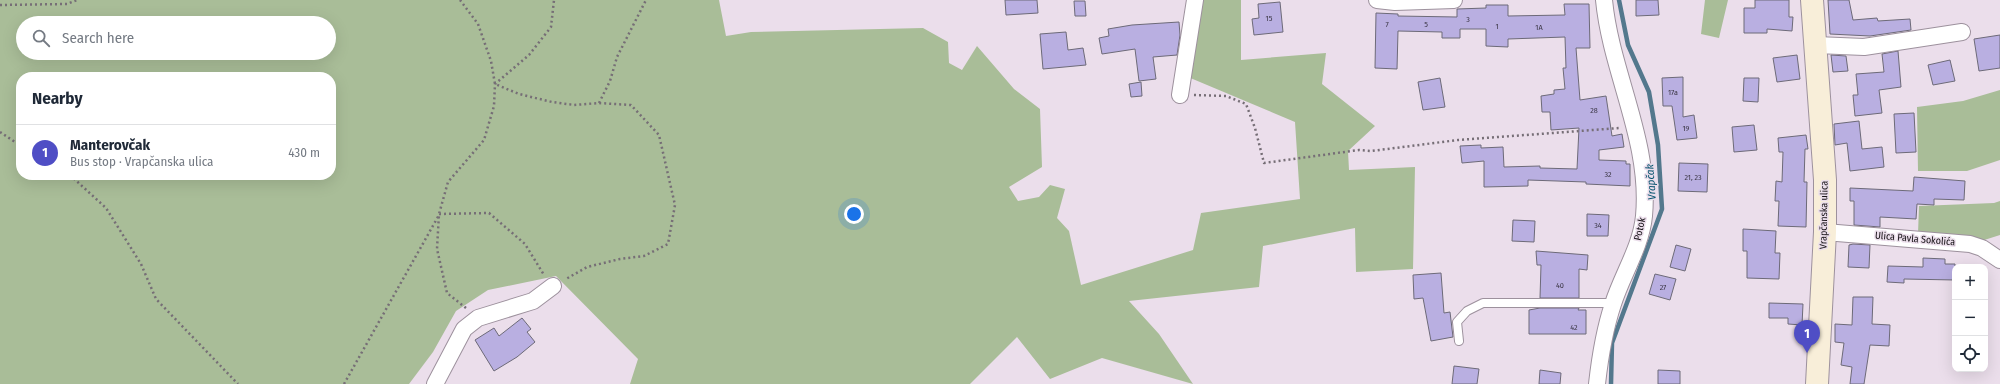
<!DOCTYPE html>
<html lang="en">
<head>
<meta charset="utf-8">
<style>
	:root { --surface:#fff; --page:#f2f2f3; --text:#1f2937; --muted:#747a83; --line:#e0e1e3; --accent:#4f4ec5 }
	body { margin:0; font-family:"Fira Sans Condensed",sans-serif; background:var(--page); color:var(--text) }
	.controls { position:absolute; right:12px; bottom:12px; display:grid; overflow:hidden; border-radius:8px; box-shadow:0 4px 16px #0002 }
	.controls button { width:36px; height:36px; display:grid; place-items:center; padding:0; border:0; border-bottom:1px solid var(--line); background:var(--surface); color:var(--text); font:20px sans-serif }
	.you { position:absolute; left:854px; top:214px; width:14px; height:14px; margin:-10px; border:3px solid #fff; border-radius:50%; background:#1a73e8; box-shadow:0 0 0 6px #1a73e833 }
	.badge { display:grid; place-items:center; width:26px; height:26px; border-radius:50%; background:var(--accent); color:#fff; font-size:13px; font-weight:700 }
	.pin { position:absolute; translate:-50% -33px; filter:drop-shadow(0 1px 2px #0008) }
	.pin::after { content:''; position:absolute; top:21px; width:14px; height:12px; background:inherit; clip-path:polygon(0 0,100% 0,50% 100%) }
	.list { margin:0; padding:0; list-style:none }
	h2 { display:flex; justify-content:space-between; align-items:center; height:52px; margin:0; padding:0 16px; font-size:17px }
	h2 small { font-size:13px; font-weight:400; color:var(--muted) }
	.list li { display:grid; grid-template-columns:26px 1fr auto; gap:12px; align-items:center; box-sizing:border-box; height:56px; padding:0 16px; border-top:1px solid var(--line) }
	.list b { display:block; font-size:15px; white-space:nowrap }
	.list p { margin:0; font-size:13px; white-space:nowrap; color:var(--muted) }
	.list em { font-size:13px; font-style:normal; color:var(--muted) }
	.icon { flex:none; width:22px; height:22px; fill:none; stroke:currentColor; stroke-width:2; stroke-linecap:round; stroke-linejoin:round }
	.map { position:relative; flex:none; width:2000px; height:384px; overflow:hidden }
	.search { position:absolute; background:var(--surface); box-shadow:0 4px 16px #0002; left:16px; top:16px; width:320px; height:44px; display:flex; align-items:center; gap:10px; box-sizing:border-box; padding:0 14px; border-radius:22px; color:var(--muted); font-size:15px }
	.panel { position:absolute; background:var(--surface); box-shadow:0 4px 16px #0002; left:16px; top:72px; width:320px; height:108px; border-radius:16px }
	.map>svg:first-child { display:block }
	.green { fill:#a9bd98; fill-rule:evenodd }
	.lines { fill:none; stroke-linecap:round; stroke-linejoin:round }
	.stream { stroke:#53788d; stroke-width:4.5 }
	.building { fill:#b9afe1; stroke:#6d6a78 }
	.lane-casing { stroke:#9d919d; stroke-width:10 }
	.street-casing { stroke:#9d919d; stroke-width:18 }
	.secondary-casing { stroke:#9d919d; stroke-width:24 }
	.path { stroke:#766e76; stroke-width:2.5; stroke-dasharray:2 3; stroke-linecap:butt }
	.lane { stroke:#fff; stroke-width:8 }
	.street { stroke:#fff; stroke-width:16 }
	.secondary { stroke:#f8eed9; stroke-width:22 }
	.labels { text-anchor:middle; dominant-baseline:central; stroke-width:3; stroke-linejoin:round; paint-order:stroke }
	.number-label { font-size:8px; fill:#3d3847 }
	.street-label { font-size:10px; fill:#141014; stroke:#ebdeeb }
	.water-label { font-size:11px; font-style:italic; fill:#05526e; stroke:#ebdeeb }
</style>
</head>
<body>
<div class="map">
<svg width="2000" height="384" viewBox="0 0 2000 384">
	<rect width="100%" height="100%" fill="#ebdeeb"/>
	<path class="green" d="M 0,0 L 719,0 L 726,36 L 751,32 L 923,28 L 948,42 L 949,63 L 962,70 L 977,46 L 1014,89 L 1040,109 L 1042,167 L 1009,187 L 1018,201 L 1039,197 L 1050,185 L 1065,189 L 1057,218 L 1069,231 L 1081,285 L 1193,250 L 1201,213 L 1300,199 L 1295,122 L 1188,77 L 1198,0 L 1241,0 L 1241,60 L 1326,53 L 1322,84 L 1375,126 L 1348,151 L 1349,170 L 1415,167 L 1413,269 L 1356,272 L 1355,228 L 1263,246 L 1259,287 L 1129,301 L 1159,334 L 1193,384 L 1102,358 L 1050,379 L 1017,337 L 970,384 L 630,384 L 638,359 L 556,276 L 488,290 L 456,311 L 433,352 L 409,384 L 0,384 ZM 23,23 L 329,23 L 329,53 L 23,53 ZM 21,77 L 331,77 L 331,175 L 21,175 Z
		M 1705,0 L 1728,0 L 1719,38 L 1701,34 Z
		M 2000,90 L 2000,160 L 1967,171 L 1918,171 L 1917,107 L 1963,101 Z
		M 2000,201 L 2000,235 L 1978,242 L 1918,234 L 1919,206 L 1994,203 Z"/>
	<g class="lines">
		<path class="stream" d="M 1611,384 L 1612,343 L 1662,209 L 1658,145 L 1649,92 L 1628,45 L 1619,0"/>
	</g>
	<path class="building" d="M 1005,0 L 1037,0 L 1038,13 L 1006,15 Z
		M 1636,0 L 1658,0 L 1659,15 L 1636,16 Z
		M 1755,0 L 1789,0 L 1789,17 L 1793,17 L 1792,31 L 1767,29 L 1767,33 L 1744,33 L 1744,8 L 1755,8 Z
		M 1828,0 L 1849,0 L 1853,20 L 1877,18 L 1878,21 L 1910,19 L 1911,30 L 1870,36 L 1830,34 Z
		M 1074,1 L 1085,1 L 1086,16 L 1075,16 Z
		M 1280,2 L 1283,32 L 1254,35 L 1252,19 L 1259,18 L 1258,4 Z
		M 1564,4 L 1589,4 L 1590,48 L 1576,48 L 1580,100 L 1606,96 L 1612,136 L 1622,134 L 1624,147 L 1599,150 L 1599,160 L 1626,161 L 1626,164 L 1630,164 L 1630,186 L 1586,184 L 1586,182 L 1528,180 L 1528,186 L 1484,187 L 1484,161 L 1462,163 L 1460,146 L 1481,145 L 1481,148 L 1503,147 L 1504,167 L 1540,166 L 1540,168 L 1577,169 L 1579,128 L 1551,130 L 1550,112 L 1542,112 L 1541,96 L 1554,94 L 1554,90 L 1565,89 L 1563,68 L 1566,68 L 1565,37 L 1508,39 L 1508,47 L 1486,46 L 1486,29 L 1460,29 L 1460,38 L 1442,38 L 1442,32 L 1398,31 L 1397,69 L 1375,68 L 1376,13 L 1398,14 L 1398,16 L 1457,17 L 1457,9 L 1486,8 L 1486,5 L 1508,5 L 1508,16 L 1565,15 Z
		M 1179,22 L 1180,35 L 1177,55 L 1153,57 L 1156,79 L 1139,81 L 1135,49 L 1102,54 L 1099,38 L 1109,36 L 1108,29 L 1132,25 Z
		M 1066,32 L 1068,50 L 1083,48 L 1086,65 L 1043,69 L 1040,34 Z
		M 2000,35 L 2000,68 L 1979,71 L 1974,39 Z
		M 1898,51 L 1901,87 L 1879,90 L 1882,113 L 1855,116 L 1853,95 L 1858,95 L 1856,74 L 1884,72 L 1882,54 Z
		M 1797,55 L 1800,79 L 1777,82 L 1773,58 Z
		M 1831,55 L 1846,56 L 1848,71 L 1833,72 Z
		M 1950,60 L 1955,81 L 1933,85 L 1928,65 Z
		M 1683,77 L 1683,117 L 1694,115 L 1697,138 L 1677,140 L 1672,106 L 1663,106 L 1662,78 Z
		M 1440,78 L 1445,107 L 1423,110 L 1418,82 Z
		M 1744,78 L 1759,78 L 1758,102 L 1743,101 Z
		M 1141,82 L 1142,96 L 1131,97 L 1129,84 Z
		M 1914,113 L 1916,152 L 1896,153 L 1894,114 Z
		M 1859,121 L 1862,149 L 1882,147 L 1884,167 L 1850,171 L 1847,143 L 1835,145 L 1834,124 Z
		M 1754,125 L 1757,150 L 1734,152 L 1732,127 Z
		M 1806,135 L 1808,149 L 1805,149 L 1804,182 L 1807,182 L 1806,227 L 1778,226 L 1779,201 L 1775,201 L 1776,181 L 1782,182 L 1783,152 L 1779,152 L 1778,138 Z
		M 1679,163 L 1708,164 L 1707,192 L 1678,191 Z
		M 1914,177 L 1965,181 L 1964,200 L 1934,199 L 1934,205 L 1917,204 L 1916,219 L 1880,217 L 1880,227 L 1854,225 L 1854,201 L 1850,201 L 1850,188 L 1913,191 Z
		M 1587,214 L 1609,215 L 1608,236 L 1587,236 Z
		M 1513,220 L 1535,221 L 1534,242 L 1512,241 Z
		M 1743,229 L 1776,231 L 1775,253 L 1780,253 L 1779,279 L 1747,278 L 1747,251 L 1743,251 Z
		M 1853,244 L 1870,245 L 1869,268 L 1848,267 L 1849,245 Z
		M 1676,245 L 1691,249 L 1685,271 L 1670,267 Z
		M 1536,251 L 1588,255 L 1587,270 L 1579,269 L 1579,298 L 1540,298 L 1541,265 L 1537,265 Z
		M 1923,258 L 1945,259 L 1945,264 L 1955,264 L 1955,280 L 1904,279 L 1904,283 L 1887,282 L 1888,266 L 1923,267 Z
		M 1441,273 L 1444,313 L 1450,312 L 1453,337 L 1431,341 L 1423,298 L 1414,299 L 1413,275 Z
		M 1655,274 L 1676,279 L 1670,300 L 1649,294 Z
		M 1853,297 L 1873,297 L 1872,324 L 1890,325 L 1889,346 L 1870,345 L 1864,384 L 1850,384 L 1852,367 L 1841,365 L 1844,343 L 1835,342 L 1835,324 L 1852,325 Z
		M 1769,303 L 1803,304 L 1802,325 L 1788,324 L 1788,318 L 1769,318 Z
		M 1540,308 L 1579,308 L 1578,310 L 1586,310 L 1586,334 L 1529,334 L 1529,310 Z
		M 522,318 L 531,329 L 527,332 L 535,342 L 517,357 L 494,371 L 475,340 L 494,328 L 499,336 Z
		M 1454,366 L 1479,369 L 1477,384 L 1452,384 Z
		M 1540,370 L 1561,373 L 1560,384 L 1539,384 Z
		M 1658,370 L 1680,371 L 1680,384 L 1658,384 Z"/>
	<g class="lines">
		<defs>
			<path id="lane" d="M 1459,341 L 1457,322 L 1467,311 L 1483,303 L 1613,303"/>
			<path id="street" d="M 1377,0 L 1395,2 L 1454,0
				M 1816,45 L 1864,47 L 1962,32
				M 1180,95 L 1195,0
				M 1825,232 L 1970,244 L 1982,248 L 2000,260
				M 435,384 L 464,329 L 478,318 L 533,301 L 553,286
				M 1597,384 C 1600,357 1604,331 1613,304 C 1622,275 1641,247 1644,216 C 1651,141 1611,73 1604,0"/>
			<path id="secondary" d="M 1812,0 L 1825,180 L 1825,232 L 1817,384"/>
		</defs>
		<use href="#lane" class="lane-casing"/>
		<use href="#street" class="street-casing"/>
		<use href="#secondary" class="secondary-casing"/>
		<path class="path" d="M 460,0 L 478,24 L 491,61 L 495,84 L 519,94 L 552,102 L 574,105 L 599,103 L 631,105 L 659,135 L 675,205 L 668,244 L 644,256 L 620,259 L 587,267 L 566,279
			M 0,5 L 67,4 L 77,0
			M 1194,95 L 1226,96 L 1246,104 L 1255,128 L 1264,163 L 1359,150 L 1371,151 L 1458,140 L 1620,128
			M 599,103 L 610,81 L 617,57 L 646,0
			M 0,132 L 21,146
			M 70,175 L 106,208 L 141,264 L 156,299 L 238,384
			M 439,214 L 489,213 L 525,244 L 544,275
			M 466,308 L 447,293 L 437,249 L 439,214 L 448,182 L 484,140 L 494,106 L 495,84 L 529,55 L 551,27 L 554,0
			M 344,384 L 439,215"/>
		<use href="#lane" class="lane"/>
		<use href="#street" class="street"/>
		<use href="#secondary" class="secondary"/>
	</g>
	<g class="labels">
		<g class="number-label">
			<text x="1269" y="18">15</text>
			<text x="1468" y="19">3</text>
			<text x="1387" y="24">7</text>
			<text x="1426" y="24">5</text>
			<text x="1497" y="26">1</text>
			<text x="1539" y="27">1A</text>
			<text x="1673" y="92">17a</text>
			<text x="1594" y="110">28</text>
			<text x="1686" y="128">19</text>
			<text x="1608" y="174">32</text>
			<text x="1693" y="177">21, 23</text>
			<text x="1598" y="225">34</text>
			<text x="1560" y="285">40</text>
			<text x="1663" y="287">27</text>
			<text x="1574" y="327">42</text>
		</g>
		<g class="street-label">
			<text transform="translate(1824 215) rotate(-89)">Vrapčanska ulica</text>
			<text transform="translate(1640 229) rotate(-78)">Potok</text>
			<text transform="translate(1915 239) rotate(5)">Ulica Pavla Sokolića</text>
		</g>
		<g class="water-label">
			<text transform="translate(1651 182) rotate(-94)">Vrapčak</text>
		</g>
	</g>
</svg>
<div class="controls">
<button>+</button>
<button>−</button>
<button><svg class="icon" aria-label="locate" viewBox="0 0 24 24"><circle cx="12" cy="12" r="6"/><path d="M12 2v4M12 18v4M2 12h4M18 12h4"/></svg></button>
</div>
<div class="you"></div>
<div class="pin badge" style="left:1807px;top:353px">1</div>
<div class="search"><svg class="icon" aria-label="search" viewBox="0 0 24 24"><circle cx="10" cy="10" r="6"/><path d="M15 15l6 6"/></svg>Search here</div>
<section class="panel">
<h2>Nearby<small></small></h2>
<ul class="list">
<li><span class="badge">1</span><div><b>Manterovčak</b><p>Bus stop · Vrapčanska ulica</p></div><em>430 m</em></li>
</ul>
</section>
</div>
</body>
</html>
